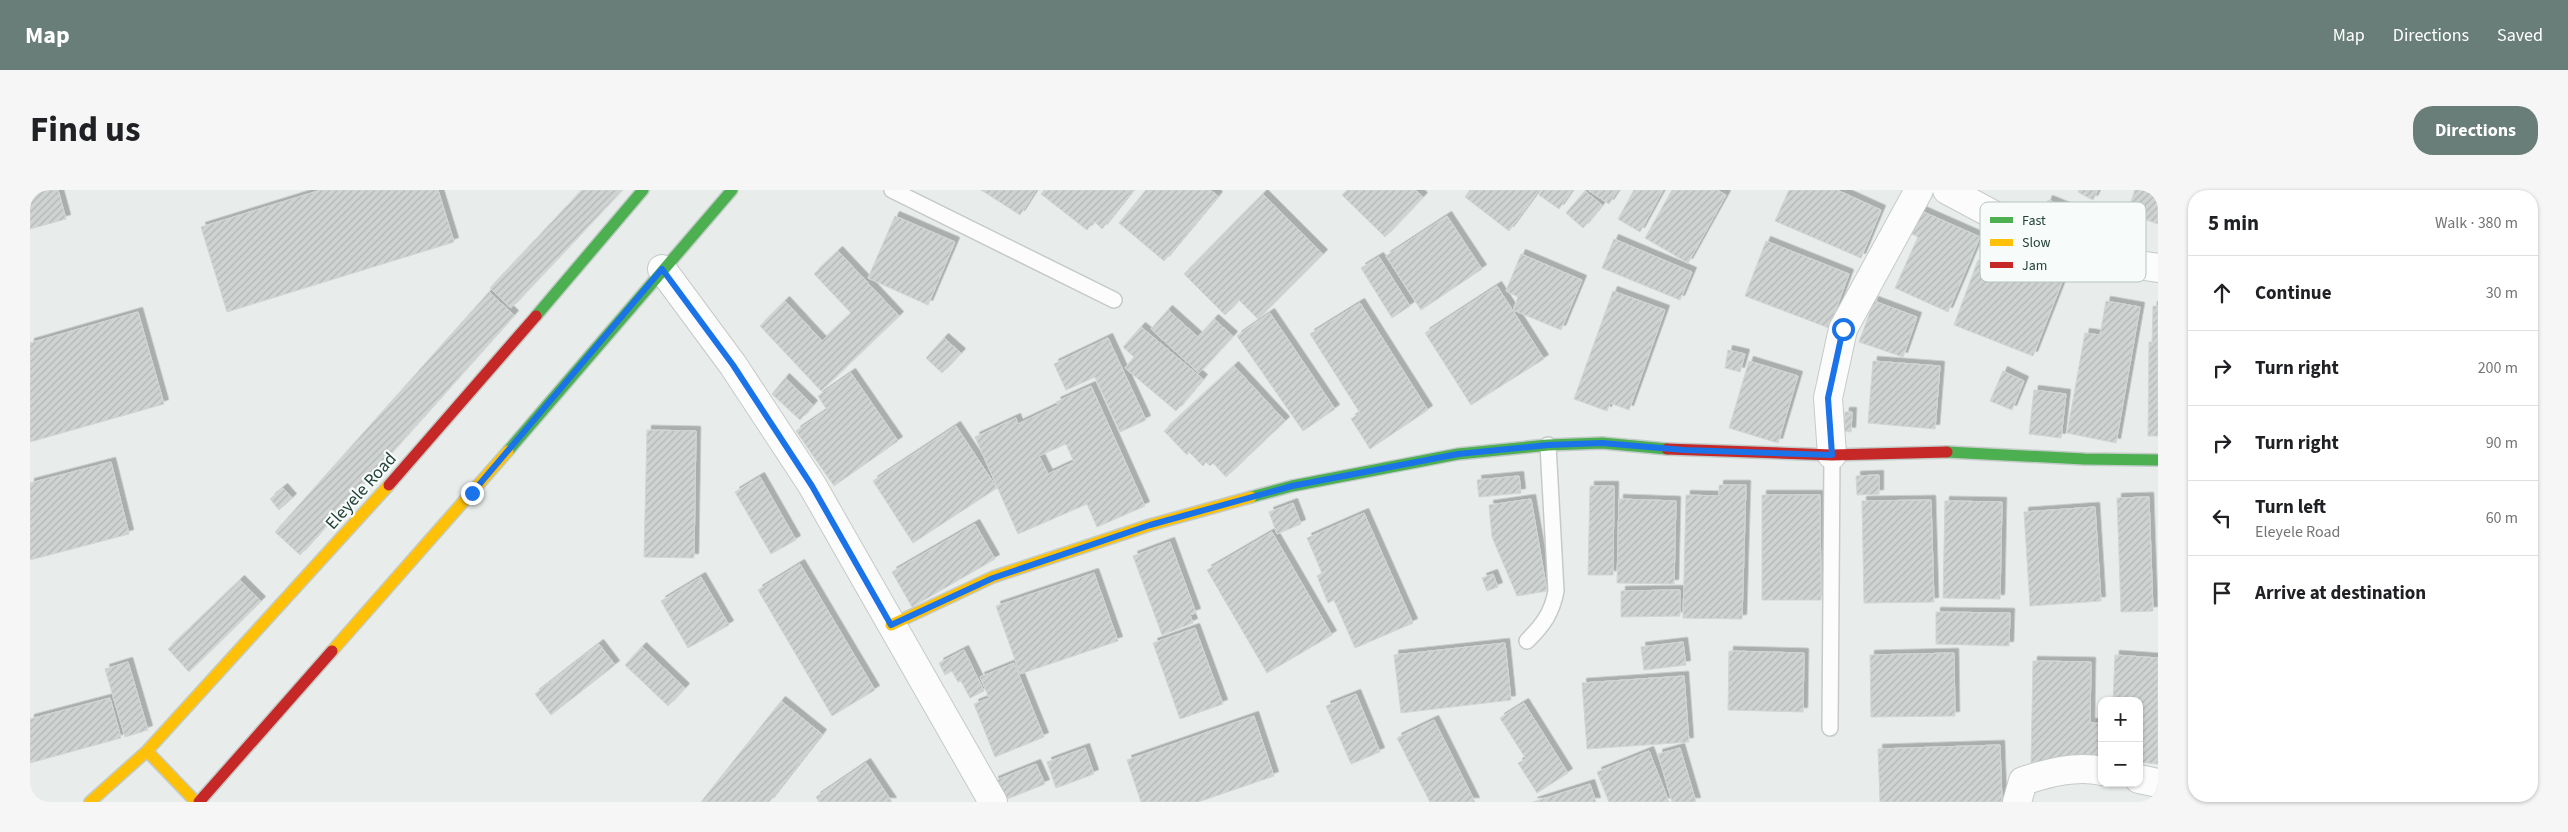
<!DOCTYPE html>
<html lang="en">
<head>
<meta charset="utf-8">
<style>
	:root { --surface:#fff; --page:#f6f6f6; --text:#202124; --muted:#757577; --line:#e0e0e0; --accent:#697e78 }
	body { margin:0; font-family:"Source Sans 3",sans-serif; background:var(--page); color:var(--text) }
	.controls { position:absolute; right:15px; bottom:15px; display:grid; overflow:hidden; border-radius:10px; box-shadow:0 1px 4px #0004 }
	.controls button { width:45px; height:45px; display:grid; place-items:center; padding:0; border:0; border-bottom:1px solid var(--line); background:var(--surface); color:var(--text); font:25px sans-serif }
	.stop { position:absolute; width:15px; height:15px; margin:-11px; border:4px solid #1a73e8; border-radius:50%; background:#fff }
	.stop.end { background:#1a73e8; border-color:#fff; box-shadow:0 1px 5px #0008 }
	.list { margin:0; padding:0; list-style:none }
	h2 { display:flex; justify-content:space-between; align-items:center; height:65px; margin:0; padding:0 20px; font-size:21px }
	h2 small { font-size:16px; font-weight:400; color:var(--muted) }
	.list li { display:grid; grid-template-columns:32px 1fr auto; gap:15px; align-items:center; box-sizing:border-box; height:75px; padding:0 20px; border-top:1px solid var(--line) }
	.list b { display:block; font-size:19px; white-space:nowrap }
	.list p { margin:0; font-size:16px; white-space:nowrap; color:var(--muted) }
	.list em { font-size:16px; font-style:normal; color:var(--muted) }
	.icon { flex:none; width:28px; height:28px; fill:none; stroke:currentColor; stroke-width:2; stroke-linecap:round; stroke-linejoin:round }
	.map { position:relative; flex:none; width:2128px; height:612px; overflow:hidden; border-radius:20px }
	header { display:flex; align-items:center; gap:30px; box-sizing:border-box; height:70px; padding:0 25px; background:var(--accent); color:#fff }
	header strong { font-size:24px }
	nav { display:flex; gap:28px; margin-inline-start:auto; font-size:18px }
	.intro { display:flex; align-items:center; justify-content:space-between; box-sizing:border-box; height:120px; padding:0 30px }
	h1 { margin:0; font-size:35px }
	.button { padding:12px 22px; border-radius:20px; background:var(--accent); color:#fff; font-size:18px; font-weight:700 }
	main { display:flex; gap:30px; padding:0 30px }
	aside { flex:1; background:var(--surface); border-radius:20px; box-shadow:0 1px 4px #0004 }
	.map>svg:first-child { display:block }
	.building { fill:url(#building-hatch); stroke:#d1d6d4; fill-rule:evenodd; filter:url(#shadow) }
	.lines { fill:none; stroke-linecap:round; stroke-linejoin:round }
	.lane-casing { stroke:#c5cac8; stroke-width:18 }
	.street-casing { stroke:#c5cac8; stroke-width:30 }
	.fast-casing { stroke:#c3cbc8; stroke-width:14 }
	.slow-casing { stroke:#c3cbc8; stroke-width:14 }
	.jam-casing { stroke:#c3cbc8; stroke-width:14 }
	.lane { stroke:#fcfcfc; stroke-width:15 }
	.street { stroke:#fcfcfc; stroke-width:28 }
	.fast { stroke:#4caf50; stroke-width:11 }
	.slow { stroke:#ffc107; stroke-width:11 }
	.jam { stroke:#c62828; stroke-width:11 }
	.route { stroke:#1a73e8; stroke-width:6 }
	.labels { text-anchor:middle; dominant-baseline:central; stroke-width:4.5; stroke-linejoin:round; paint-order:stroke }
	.street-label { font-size:18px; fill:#24423a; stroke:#f7fbf9 }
	.key { fill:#f7fbf9; stroke:#b8c4c0; stroke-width:1 }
	.key-label { font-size:14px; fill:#24423a }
</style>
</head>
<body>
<header>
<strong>Map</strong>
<nav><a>Map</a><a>Directions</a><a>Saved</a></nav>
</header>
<div class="intro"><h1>Find us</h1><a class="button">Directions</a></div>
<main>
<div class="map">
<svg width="2128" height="612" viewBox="0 0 2128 612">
	<defs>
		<pattern id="building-hatch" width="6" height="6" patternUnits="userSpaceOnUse" patternTransform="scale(1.25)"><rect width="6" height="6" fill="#cfd4d2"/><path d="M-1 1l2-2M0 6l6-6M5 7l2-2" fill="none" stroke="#b2b7b5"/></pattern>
		<filter id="shadow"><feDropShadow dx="4.5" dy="-4.5" stdDeviation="0" flood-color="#0004"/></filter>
	</defs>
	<rect width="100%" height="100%" fill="#e8edeb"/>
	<path class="building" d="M 0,0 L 28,0 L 36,29 L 0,39 Z
		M 291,0 L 408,0 L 424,52 L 197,122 L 171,37 Z
		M 552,0 L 592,0 L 481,118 L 460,98 Z
		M 951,0 L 1006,0 L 990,25 Z
		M 1014,0 L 1103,0 L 1072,39 L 1064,31 L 1057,40 L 1011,4 Z
		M 1116,0 L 1180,0 L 1188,6 L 1134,71 L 1089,33 Z
		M 1317,0 L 1385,0 L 1393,7 L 1355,47 L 1312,5 Z
		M 1440,0 L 1509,0 L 1479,41 L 1435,7 Z
		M 1512,0 L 1542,0 L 1529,19 L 1509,5 Z
		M 1558,0 L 1588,0 L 1579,14 Z
		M 1604,0 L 1633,0 L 1610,42 L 1588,29 Z
		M 1642,0 L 1687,0 L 1696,5 L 1658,73 L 1615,48 Z
		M 1759,0 L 1807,0 L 1851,20 L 1831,68 L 1745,31 Z
		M 2049,0 L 2068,0 L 2063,10 L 2048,2 Z
		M 2105,0 L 2128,0 L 2128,34 L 2097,23 Z
		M 1555,1 L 1572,15 L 1553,38 L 1536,23 Z
		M 1233,4 L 1293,64 L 1228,129 L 1209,110 L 1195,125 L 1154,84 Z
		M 2018,10 L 2050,23 L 2044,37 L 2013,25 Z
		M 1889,20 L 1950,47 L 1918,122 L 1865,98 L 1888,47 L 1880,43 Z
		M 865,26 L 925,52 L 898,115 L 838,88 Z
		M 1417,26 L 1452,79 L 1391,120 L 1356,66 Z
		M 1584,49 L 1662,82 L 1650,110 L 1572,78 Z
		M 1970,50 L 2038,77 L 2003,166 L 1924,135 L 1948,70 L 1961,75 Z
		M 1736,51 L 1819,84 L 1799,138 L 1715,106 Z
		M 808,61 L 869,126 L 791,201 L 730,136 L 755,111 L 792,151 L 821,123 L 784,84 Z
		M 1491,64 L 1552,90 L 1531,140 L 1483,120 L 1488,107 L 1476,101 Z
		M 1349,67 L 1380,116 L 1362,128 L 1331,78 Z
		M 1467,96 L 1514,169 L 1441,215 L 1395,143 Z
		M 1583,101 L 1635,120 L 1599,220 L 1580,213 L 1577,221 L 1544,209 Z
		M 459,102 L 484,125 L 270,365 L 245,342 Z
		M 1844,111 L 1887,127 L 1873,167 L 1829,152 Z
		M 2076,111 L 2110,117 L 2086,253 L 2037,243 L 2055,143 L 2070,145 Z
		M 1330,113 L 1398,220 L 1340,259 L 1321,229 L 1330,223 L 1280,144 Z
		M 2123,116 L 2128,116 L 2128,246 L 2118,246 L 2119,152 L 2122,152 Z
		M 1138,120 L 1168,147 L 1184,129 L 1203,146 L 1169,183 L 1121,139 Z
		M 108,122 L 134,214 L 0,252 L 0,153 Z
		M 1240,123 L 1305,219 L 1273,241 L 1207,146 Z
		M 1111,137 L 1173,189 L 1146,221 L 1095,178 L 1104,167 L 1093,157 Z
		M 914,148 L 931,163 L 912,183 L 896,168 Z
		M 1078,148 L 1116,230 L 1090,242 L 1065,187 L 1036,200 L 1024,174 Z
		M 1698,160 L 1715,164 L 1710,182 L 1695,178 Z
		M 1719,171 L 1768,186 L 1748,253 L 1699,238 Z
		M 1843,171 L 1910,176 L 1905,239 L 1838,233 Z
		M 1204,176 L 1255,231 L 1196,287 L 1183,273 L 1180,276 L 1176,272 L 1173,276 L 1159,262 L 1157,265 L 1134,241 Z
		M 1973,181 L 1994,191 L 1982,220 L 1960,211 Z
		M 821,183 L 868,251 L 804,296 L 766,241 L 797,220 L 788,206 Z
		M 755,188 L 783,215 L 770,230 L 742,204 Z
		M 1061,196 L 1115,316 L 1067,337 L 1057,314 L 988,344 L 945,247 L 986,228 L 988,234 L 1028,215 L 1026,212 ZM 1036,254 L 1044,272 L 1018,284 L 1009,266 Z
		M 2004,200 L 2036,204 L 2031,248 L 1999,244 Z
		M 1815,222 L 1822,222 L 1821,242 L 1814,241 Z
		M 926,236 L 967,298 L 883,353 L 843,291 Z
		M 617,240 L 666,241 L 664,368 L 614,367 Z
		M 81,272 L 99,344 L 0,370 L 0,293 Z
		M 1849,285 L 1849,304 L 1827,305 L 1826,286 Z
		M 1489,286 L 1491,303 L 1449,307 L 1447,290 Z
		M 730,287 L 766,350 L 741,364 L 705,302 Z
		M 1689,295 L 1716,295 L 1712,429 L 1653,428 L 1656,305 L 1689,306 Z
		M 1560,296 L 1584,296 L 1583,385 L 1558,385 Z
		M 253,298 L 262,308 L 249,320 L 240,309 Z
		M 1732,305 L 1790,305 L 1791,410 L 1732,410 Z
		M 2119,307 L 2123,421 L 2091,422 L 2087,308 Z
		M 1501,309 L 1517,401 L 1487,406 L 1462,347 L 1459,315 Z
		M 1589,309 L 1646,311 L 1644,394 L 1587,393 Z
		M 1901,310 L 1904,412 L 1834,413 L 1832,311 Z
		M 1915,311 L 1972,312 L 1970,409 L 1913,408 Z
		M 1263,313 L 1271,334 L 1247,344 L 1239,322 Z
		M 2065,317 L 2071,411 L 2000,416 L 1994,322 Z
		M 1334,323 L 1383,433 L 1325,458 L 1304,410 L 1298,413 L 1287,386 L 1292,383 L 1277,348 Z
		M 945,334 L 965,369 L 882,417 L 862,382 Z
		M 1242,342 L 1302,445 L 1237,483 L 1177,380 Z
		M 1140,352 L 1166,423 L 1160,425 L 1163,433 L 1132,445 L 1103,366 Z
		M 770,374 L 845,500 L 802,526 L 728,400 Z
		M 1064,383 L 1088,451 L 990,484 L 966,416 Z
		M 1463,384 L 1468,397 L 1457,401 L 1452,388 Z
		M 671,387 L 699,435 L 658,458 L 631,411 Z
		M 210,390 L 231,411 L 159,482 L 138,459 Z
		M 1650,400 L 1650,426 L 1591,427 L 1591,401 Z
		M 1906,422 L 1980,423 L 1979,456 L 1906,454 Z
		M 1165,438 L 1193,514 L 1150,529 L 1123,453 Z
		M 1653,452 L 1656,475 L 1614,480 L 1611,457 Z
		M 1475,453 L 1481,510 L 1371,523 L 1364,465 Z
		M 569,454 L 585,475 L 521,525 L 505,504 Z
		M 612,457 L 655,498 L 638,516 L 595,475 Z
		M 934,460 L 954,501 L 940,508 L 931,491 L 928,492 L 922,481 L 915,485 L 909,473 Z
		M 1699,461 L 1774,463 L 1773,522 L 1698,520 Z
		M 1924,463 L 1925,526 L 1841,527 L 1840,465 Z
		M 2085,465 L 2128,468 L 2128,574 L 2109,572 L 2109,511 L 2083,511 Z
		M 2003,471 L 2061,472 L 2060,533 L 2072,533 L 2072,574 L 2001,573 Z
		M 98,472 L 118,540 L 95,547 L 75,479 Z
		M 984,473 L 1014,547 L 965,567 L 944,514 L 959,508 L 950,487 Z
		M 1654,486 L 1659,552 L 1557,559 L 1552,493 Z
		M 1326,504 L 1350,562 L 1321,574 L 1296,516 Z
		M 80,508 L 91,548 L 0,573 L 0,529 Z
		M 751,511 L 792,544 L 739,612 L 671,612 Z
		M 1494,513 L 1538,583 L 1507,603 L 1488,573 L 1496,569 L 1470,528 Z
		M 1224,526 L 1244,586 L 1168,612 L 1111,612 L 1097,570 Z
		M 1404,530 L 1445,612 L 1400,612 L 1367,548 Z
		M 1970,555 L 1972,612 L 1850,612 L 1848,559 Z
		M 1055,558 L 1064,584 L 1026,598 L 1017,572 Z
		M 1650,558 L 1666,612 L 1642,612 L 1628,564 Z
		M 1619,561 L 1639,612 L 1579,612 L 1567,582 Z
		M 836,573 L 862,612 L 789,612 L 786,607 Z
		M 1006,574 L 1015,594 L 972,611 L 964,591 Z
		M 1560,594 L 1566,612 L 1503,612 Z"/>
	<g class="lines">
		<defs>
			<path id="lane" d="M 862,0 L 1084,110
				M 1497,451 C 1513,435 1522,423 1526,401 L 1518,255
				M 1800,538 L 1802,265"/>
			<path id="street" d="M 1917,0 L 1990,39 L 2082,71 L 2128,78
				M 632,79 L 703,175 L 782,295 L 963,612
				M 1802,265 L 1798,208 L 1813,139 L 1889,0
				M 2109,589 L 2128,593
				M 1987,612 L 1993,591 C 2018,583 2046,575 2072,581"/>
			<path id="fast" d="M 506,126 L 613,0
				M 478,261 L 702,0
				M 1917,262 L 2054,269 L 2128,270
				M 1221,307 L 1262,296 L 1428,264 L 1518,255 L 1572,253 L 1637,259"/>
			<path id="slow" d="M 861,435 L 963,387 L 1120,335 L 1221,307
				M 302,461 L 478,261
				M 117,561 L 166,612
				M 60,612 L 117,561 L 359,295"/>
			<path id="jam" d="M 1637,259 L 1802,265 L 1917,262
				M 359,295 L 506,126
				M 169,612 L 302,461"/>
		</defs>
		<use href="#lane" class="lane-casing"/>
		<use href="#street" class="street-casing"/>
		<use href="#fast" class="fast-casing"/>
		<use href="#slow" class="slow-casing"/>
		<use href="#jam" class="jam-casing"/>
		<use href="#lane" class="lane"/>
		<use href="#street" class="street"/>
		<use href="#fast" class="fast"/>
		<use href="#slow" class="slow"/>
		<use href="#jam" class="jam"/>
	</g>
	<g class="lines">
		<path class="route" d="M 442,303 L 632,79 L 703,175 L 782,296 L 861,435 L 963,388 L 1120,335 L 1262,296 L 1428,264 L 1518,255 L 1572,253 L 1654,260 L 1802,265 L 1798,208 L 1813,139"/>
	</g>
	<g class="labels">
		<g class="street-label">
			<text transform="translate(331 301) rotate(-48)">Eleyele Road</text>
		</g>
	</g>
	<rect x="1950" y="12" width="166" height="80" rx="8" class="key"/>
	<rect x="1960" y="27" width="23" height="6" fill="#4caf50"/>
	<rect x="1960" y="49" width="23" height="7" fill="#ffc107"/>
	<rect x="1960" y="72" width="23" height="6" fill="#c62828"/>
	<g class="key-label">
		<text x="1992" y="35">Fast</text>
		<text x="1992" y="57">Slow</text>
		<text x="1992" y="80">Jam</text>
	</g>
</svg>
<div class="controls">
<button>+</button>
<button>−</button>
</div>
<div class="stop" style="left:1813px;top:139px"></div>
<div class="stop end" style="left:442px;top:303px"></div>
</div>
<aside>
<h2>5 min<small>Walk · 380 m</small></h2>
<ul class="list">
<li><svg class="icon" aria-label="ahead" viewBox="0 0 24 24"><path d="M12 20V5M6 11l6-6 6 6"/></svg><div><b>Continue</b></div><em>30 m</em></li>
<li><svg class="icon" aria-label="right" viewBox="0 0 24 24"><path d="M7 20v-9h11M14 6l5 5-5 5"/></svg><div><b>Turn right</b></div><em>200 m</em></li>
<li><svg class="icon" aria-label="right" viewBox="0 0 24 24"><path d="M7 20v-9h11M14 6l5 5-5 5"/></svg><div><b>Turn right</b></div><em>90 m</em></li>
<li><svg class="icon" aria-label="left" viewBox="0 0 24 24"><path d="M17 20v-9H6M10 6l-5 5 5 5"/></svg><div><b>Turn left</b><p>Eleyele Road</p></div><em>60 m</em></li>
<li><svg class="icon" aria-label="arrive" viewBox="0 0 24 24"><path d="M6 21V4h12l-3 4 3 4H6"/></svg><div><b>Arrive at destination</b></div></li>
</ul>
</aside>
</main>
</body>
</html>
